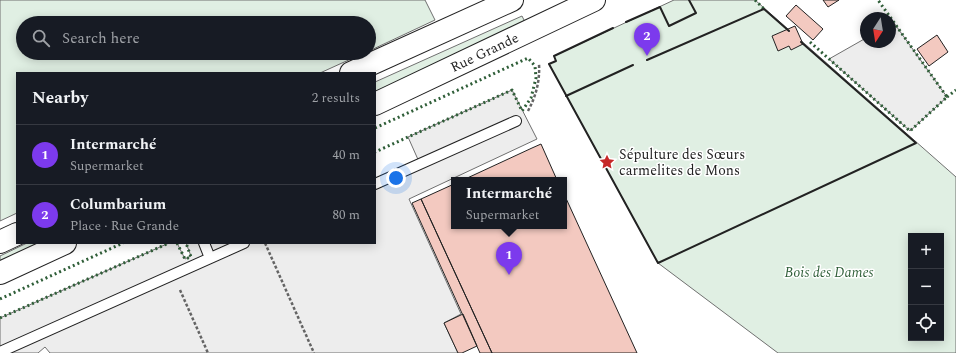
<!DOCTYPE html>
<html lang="en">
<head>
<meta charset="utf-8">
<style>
	:root { --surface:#171b24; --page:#20242c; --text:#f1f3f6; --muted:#9ea1a6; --line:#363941; --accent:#7c3aed }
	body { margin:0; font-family:Spectral,serif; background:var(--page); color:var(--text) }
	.controls { position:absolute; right:12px; bottom:12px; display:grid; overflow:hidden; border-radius:0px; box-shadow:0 2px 10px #0003 }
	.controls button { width:36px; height:36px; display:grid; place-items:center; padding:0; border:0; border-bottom:1px solid var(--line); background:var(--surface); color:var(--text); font:20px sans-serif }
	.compass { position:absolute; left:860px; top:12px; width:36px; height:36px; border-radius:50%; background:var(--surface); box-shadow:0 2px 10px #0003; rotate:192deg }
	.you { position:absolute; left:396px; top:178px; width:14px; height:14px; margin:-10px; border:3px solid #fff; border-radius:50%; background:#1a73e8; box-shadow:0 0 0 6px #1a73e833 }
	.badge { display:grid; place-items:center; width:26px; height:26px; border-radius:50%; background:var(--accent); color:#fff; font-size:13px; font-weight:700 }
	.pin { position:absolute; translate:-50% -33px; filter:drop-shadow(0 1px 2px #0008) }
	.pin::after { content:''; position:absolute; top:21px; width:14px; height:12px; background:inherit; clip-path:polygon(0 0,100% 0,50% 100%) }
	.popup { position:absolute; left:451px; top:177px; width:116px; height:52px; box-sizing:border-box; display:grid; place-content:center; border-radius:0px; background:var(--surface); filter:drop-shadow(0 1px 3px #0005); font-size:13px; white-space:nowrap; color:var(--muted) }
	.popup b { font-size:15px; color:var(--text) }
	.popup::after { content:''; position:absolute; left:50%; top:100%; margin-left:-8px; border:8px solid transparent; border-top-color:var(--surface) }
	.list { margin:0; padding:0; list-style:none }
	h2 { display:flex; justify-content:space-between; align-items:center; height:52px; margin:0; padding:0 16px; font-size:17px }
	h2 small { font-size:13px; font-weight:400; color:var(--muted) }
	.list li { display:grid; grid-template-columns:26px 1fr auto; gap:12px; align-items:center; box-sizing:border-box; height:60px; padding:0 16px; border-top:1px solid var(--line) }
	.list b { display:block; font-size:15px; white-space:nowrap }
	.list p { margin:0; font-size:13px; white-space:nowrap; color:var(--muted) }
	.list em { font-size:13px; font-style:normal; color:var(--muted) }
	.icon { flex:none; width:22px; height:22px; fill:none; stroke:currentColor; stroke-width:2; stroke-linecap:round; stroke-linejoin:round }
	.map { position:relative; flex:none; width:956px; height:353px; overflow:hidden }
	.search { position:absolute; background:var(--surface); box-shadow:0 2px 10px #0003; left:16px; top:16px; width:360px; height:44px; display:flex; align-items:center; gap:10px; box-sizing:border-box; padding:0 14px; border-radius:22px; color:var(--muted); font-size:15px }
	.panel { position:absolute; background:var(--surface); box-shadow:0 2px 10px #0003; left:16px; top:72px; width:360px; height:172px; border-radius:0px }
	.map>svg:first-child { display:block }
	.green { fill:#e0efe3; stroke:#6f6f6f; fill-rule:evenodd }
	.parking { fill:#ededed; stroke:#6f6f6f }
	.building { fill:#f3c9c0; stroke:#222 }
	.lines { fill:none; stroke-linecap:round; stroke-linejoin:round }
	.lane-casing { stroke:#222; stroke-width:12 }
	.primary-casing { stroke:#222; stroke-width:24 }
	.path { stroke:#646464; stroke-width:2.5; stroke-dasharray:3 2; stroke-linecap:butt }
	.lane { stroke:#fff; stroke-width:10 }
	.primary { stroke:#fff; stroke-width:22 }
	.hedge { stroke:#2f5e38; stroke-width:3; stroke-dasharray:2 3; stroke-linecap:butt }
	.wall { stroke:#222; stroke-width:2 }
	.labels { text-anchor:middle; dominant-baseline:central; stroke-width:3; stroke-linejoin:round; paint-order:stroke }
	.street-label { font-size:14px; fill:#222; stroke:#fff }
	.poi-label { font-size:14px; fill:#222; stroke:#fff; text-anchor:start }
	.park-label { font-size:14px; font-style:italic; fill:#2f5e38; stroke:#fff }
</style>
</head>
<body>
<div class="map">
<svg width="956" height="353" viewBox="0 0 956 353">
	<rect width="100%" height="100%" fill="#fff"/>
	<path class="green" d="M 0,0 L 425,0 L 435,20 L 369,51 L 369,23 L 23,23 L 23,53 L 364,53 L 320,73 L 17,73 L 17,213 L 0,221 Z
		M 674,0 L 755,0 L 956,177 L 956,353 L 778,353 L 658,263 L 549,64 L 556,61 L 554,56 ZM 911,236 L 941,236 L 941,338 L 911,338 Z
		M 522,16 L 525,22 L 375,92 L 375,82 Z
		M 27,243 L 52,243 L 0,267 L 0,256 Z"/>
	<path class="parking" d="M 894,23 L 947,97 L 910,131 L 829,59 L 866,38 L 866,42 L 890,42 L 890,25 Z
		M 512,90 L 537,139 L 409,199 L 461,314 L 444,323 L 458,353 L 50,353 L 45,347 L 38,353 L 0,353 L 0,318 L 169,243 L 177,243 L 185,259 L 191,256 L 186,243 L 375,243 L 375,184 L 420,164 L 408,137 Z"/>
	<path class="building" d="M 823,0 L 839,0 L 828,7 Z
		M 796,5 L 823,29 L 813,40 L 786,16 Z
		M 795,26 L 803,44 L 791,50 L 789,46 L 778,51 L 772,36 Z
		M 937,35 L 948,52 L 929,66 L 917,49 Z
		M 541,144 L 557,180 L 463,180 L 532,148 Z
		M 454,184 L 454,226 L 564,226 L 564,194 L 637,353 L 492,353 L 421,199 Z
		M 421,199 L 443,247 L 492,353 L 480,353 L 412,203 Z
		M 463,314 L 477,346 L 462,353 L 458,353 L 444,323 Z"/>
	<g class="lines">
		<defs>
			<path id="lane" d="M 375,184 L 516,121
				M 204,243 L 210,258
				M 0,352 L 244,243"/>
			<g id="primary">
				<path d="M 351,73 L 512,0"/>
				<path id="s1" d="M 375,104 L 594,0"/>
				<path d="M 0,242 L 17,234"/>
				<path d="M 0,273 L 65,243"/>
			</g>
		</defs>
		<use href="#lane" class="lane-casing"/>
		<use href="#primary" class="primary-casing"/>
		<path class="path" d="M 528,111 C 536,96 540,81 539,64
			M 265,243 L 314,353
			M 180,290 L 208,353"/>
		<use href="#lane" class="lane"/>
		<use href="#primary" class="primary"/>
		<path class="hedge" d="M 755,0 L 764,9
			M 810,42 L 910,131 L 947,97 L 878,0
			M 947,97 L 956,90
			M 375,128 L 528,58 L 535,66 L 536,78 L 531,98 L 522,111 L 512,90 L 375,152
			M 177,243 L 185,259 L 191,257 L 186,243
			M 0,299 L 123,243
			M 0,318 L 169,243"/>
		<path class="wall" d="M 626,22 L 660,7 L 669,26 L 696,13 L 689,0
			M 613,28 L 554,56 L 556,61 L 549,64 L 658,263 L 916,143 L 801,42
			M 647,60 L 764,9 L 789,31
			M 566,96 L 633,65"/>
	</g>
	<defs>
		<symbol id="sight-bare" viewBox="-9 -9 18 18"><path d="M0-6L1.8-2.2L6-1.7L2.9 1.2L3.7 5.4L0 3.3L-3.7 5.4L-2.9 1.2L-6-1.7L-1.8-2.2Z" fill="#c62828" stroke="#fff" stroke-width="2.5" paint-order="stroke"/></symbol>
	</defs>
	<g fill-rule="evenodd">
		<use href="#sight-bare" x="596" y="151" width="22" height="22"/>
	</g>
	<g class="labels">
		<g class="street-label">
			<text stroke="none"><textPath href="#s1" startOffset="121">Rue Grande</textPath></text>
		</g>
		<g class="poi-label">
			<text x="619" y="154">Sépulture des Sœurs<tspan x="619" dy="16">carmelites de Mons</tspan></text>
		</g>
		<g class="park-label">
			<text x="829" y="272">Bois des Dames</text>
		</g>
	</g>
</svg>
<div class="controls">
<button>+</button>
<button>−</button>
<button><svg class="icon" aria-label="locate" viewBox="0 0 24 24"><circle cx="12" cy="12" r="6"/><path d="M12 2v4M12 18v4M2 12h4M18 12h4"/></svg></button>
</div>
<svg class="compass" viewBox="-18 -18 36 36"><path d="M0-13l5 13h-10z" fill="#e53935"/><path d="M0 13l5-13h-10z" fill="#9ea1a6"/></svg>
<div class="you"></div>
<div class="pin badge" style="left:509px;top:275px">1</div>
<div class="popup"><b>Intermarché</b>Supermarket</div>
<div class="pin badge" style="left:647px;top:56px">2</div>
<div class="search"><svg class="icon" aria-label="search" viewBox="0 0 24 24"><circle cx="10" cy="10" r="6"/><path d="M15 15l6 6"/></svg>Search here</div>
<section class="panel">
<h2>Nearby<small>2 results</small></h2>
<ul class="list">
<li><span class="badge">1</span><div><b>Intermarché</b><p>Supermarket</p></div><em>40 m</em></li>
<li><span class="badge">2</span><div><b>Columbarium</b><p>Place · Rue Grande</p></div><em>80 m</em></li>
</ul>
</section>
</div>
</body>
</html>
